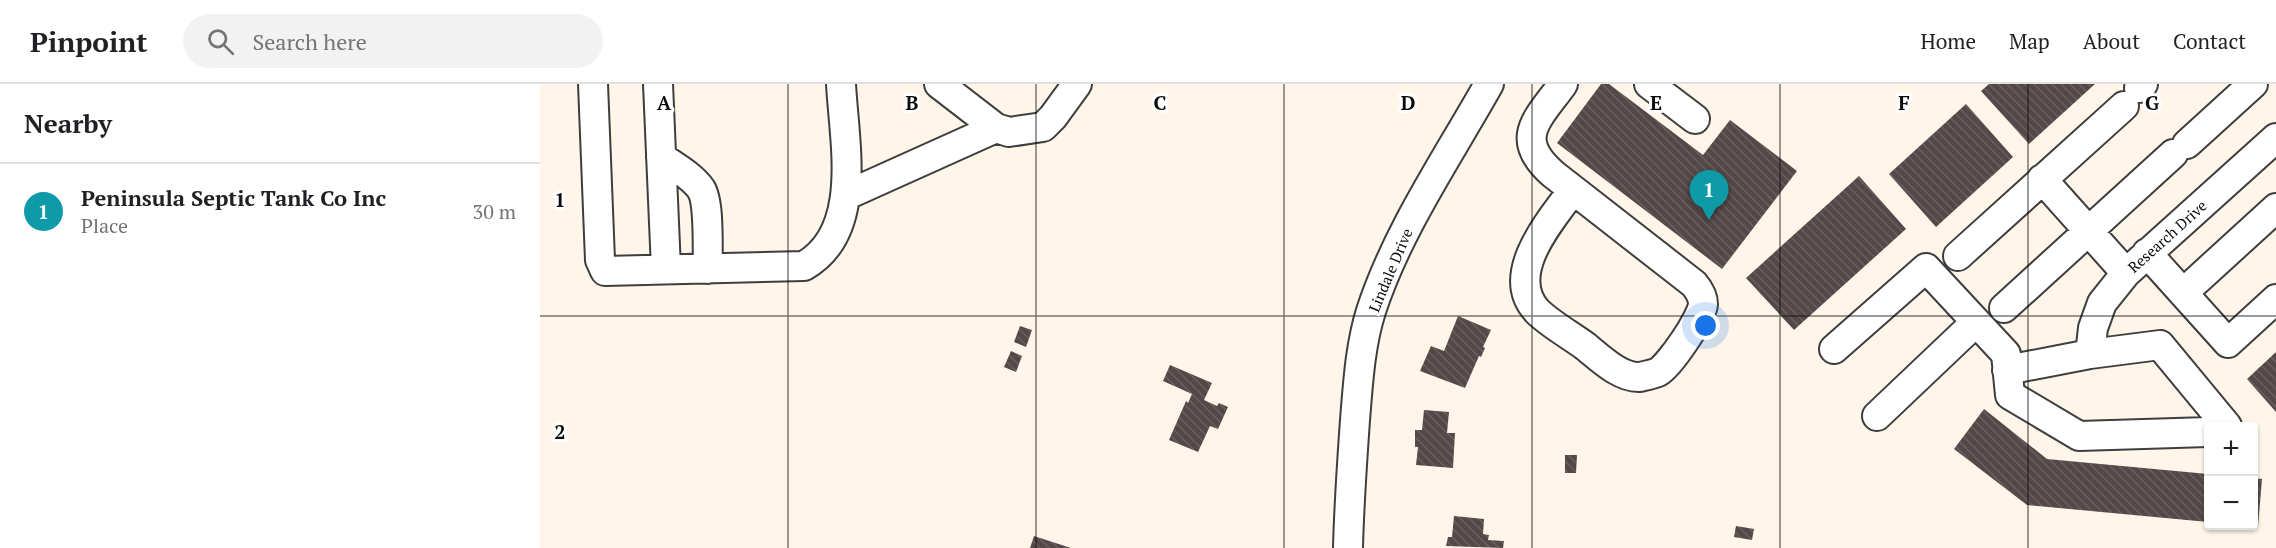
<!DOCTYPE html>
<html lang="en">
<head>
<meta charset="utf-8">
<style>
	:root { --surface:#fff; --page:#f2f2f2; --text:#202124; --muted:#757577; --line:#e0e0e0; --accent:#db2777 }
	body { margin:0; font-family:"PT Serif",serif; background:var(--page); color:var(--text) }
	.controls { position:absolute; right:18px; bottom:18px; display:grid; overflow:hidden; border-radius:6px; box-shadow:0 2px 4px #0004 }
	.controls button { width:54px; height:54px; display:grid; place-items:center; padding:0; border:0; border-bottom:2px solid var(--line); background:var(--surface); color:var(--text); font:30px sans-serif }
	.you { position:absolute; left:1166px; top:242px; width:21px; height:21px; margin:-15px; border:4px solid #fff; border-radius:50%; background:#1a73e8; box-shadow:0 0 0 9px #1a73e833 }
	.badge { display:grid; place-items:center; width:39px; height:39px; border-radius:50%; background:var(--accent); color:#fff; font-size:20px; font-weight:700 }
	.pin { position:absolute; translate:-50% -50px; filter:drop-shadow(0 2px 3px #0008) }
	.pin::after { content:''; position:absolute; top:32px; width:21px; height:18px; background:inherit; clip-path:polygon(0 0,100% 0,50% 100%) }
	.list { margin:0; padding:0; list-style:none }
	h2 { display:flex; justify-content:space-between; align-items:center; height:78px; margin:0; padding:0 24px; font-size:26px }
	h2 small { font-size:20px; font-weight:400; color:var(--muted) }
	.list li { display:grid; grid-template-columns:39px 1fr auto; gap:18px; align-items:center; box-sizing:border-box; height:96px; padding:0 24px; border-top:2px solid var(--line) }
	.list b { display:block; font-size:22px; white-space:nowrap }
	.list p { margin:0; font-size:20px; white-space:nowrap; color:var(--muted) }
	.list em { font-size:20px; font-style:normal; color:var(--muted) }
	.icon { flex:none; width:33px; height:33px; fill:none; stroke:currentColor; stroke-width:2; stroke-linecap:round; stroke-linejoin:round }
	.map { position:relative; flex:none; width:1736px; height:464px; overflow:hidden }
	header { display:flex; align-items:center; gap:36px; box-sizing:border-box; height:84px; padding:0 30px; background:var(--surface); border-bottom:2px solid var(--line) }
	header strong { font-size:28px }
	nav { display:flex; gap:33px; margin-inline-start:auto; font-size:21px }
	.search { width:420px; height:54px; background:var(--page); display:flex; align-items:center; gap:15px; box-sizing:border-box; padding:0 21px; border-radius:33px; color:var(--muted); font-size:22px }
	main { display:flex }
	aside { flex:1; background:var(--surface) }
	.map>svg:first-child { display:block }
	.building { fill:url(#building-back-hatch) }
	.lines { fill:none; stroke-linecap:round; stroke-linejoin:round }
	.minor-casing { stroke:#3e3e3e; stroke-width:32 }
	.minor { stroke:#fff; stroke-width:28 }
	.grid { fill:none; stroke:#0b0b0b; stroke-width:1.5; stroke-opacity:0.55 }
	.labels { text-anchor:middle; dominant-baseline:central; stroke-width:6; stroke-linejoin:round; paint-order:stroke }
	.street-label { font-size:15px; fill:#0b0b0b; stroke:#fff }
	.grid-label { font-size:20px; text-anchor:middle; font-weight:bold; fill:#0b0b0b; stroke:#fff; stroke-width:6; stroke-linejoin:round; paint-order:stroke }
</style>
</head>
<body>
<header>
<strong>Pinpoint</strong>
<div class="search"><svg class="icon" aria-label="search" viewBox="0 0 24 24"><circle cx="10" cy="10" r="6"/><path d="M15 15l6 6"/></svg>Search here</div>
<nav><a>Home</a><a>Map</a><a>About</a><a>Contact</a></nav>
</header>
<main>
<aside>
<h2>Nearby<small></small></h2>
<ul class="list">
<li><span class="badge" style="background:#0f9aa8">1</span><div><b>Peninsula Septic Tank Co Inc</b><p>Place</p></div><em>30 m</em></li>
</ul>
</aside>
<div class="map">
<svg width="1736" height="464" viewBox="0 0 1736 464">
	<defs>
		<pattern id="building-back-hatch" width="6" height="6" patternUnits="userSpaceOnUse" patternTransform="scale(1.5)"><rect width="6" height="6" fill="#544948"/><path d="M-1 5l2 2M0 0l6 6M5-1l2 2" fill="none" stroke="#685f5e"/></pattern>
	</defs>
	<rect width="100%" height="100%" fill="#fff6e9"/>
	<path class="building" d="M 1061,0 L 1069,0 L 1163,71 L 1190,36 L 1257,87 L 1182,185 L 1017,59 Z
		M 1449,0 L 1555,0 L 1489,60 L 1441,7 Z
		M 1426,20 L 1473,73 L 1396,143 L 1349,90 Z
		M 1319,92 L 1366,145 L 1254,246 L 1206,194 Z
		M 918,232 L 951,246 L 943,263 L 945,264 L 941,273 L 939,272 L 925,304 L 880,287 L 891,262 L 904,267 Z
		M 480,242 L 492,246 L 486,263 L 474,258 Z
		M 471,267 L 482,272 L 476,288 L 464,283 Z
		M 1736,268 L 1736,328 L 1707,295 Z
		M 630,281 L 672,299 L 664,316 L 677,322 L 679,319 L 688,323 L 678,345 L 670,342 L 658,368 L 629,356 L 646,317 L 648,319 L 652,310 L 623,297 Z
		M 1444,325 L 1507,375 L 1668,390 L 1668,438 L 1487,421 L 1414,365 Z
		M 884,326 L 909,328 L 907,349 L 915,349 L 913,384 L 876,381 L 878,363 L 875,363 L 875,346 L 882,346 Z
		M 1025,371 L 1037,371 L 1036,389 L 1025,389 Z
		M 1714,394 L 1722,395 L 1718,442 L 1714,442 Z
		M 914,432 L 944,435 L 943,450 L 949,451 L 948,456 L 964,457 L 963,464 L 906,462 L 908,453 L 912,453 Z
		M 1196,442 L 1214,445 L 1212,456 L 1194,453 Z
		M 494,452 L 531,464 L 490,464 Z"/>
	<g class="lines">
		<defs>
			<path id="minor" d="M 53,0 L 60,176 L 65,187 L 264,182 C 324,148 304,58 301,0
				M 118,0 L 126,185
				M 399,0 L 456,44 L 469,48 L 503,43 L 513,33 L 537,0
				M 1023,0 C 998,35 972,54 1013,90 L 1154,200 C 1159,206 1163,212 1163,220 C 1162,234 1130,281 1118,288 C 1114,290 1104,292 1100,293 C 1080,294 1060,274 1045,262 C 1030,251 1010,240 997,227 C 963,190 1011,136 1033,106
				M 1109,0 L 1155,35
				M 1599,4 L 1603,0
				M 1647,60 L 1713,0
				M 121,73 C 134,82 152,92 161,105 C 170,119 167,167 168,185
				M 1502,95 L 1586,189
				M 307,111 L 456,44
				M 1607,169 L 1688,259 L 1736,215
				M 1418,172 L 1584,22
				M 1643,209 L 1736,124
				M 1464,224 L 1633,70
				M 1294,265 L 1386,184 L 1466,270 L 1470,311 L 1539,352 L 1668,348
				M 1550,270 L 1553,244 L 1562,219 L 1586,189 L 1736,54
				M 1467,286 L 1550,270 L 1620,261 L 1687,342
				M 1337,332 L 1436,238
				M 808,464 C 809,421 812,379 815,336 C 818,300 820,262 831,227 C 857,147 908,73 949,0"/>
		</defs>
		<use href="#minor" class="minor-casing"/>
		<use href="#minor" class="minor"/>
	</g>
	<path class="grid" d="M 248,0 L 248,464M 496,0 L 496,464M 744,0 L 744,464M 992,0 L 992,464M 1240,0 L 1240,464M 1488,0 L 1488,464M 0,232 L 1736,232"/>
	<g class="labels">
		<g class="street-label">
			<text transform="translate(1627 152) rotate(-42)">Research Drive</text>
			<text transform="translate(850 186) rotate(-67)">Lindale Drive</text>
		</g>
	</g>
	<g class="grid-label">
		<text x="124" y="26">A</text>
		<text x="372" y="26">B</text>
		<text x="620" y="26">C</text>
		<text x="868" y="26">D</text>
		<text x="1116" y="26">E</text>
		<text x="1364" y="26">F</text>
		<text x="1612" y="26">G</text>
		<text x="20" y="123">1</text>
		<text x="20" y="355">2</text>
	</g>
</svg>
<div class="controls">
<button>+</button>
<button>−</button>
</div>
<div class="you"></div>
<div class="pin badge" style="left:1169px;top:136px;background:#0f9aa8">1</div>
</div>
</main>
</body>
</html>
